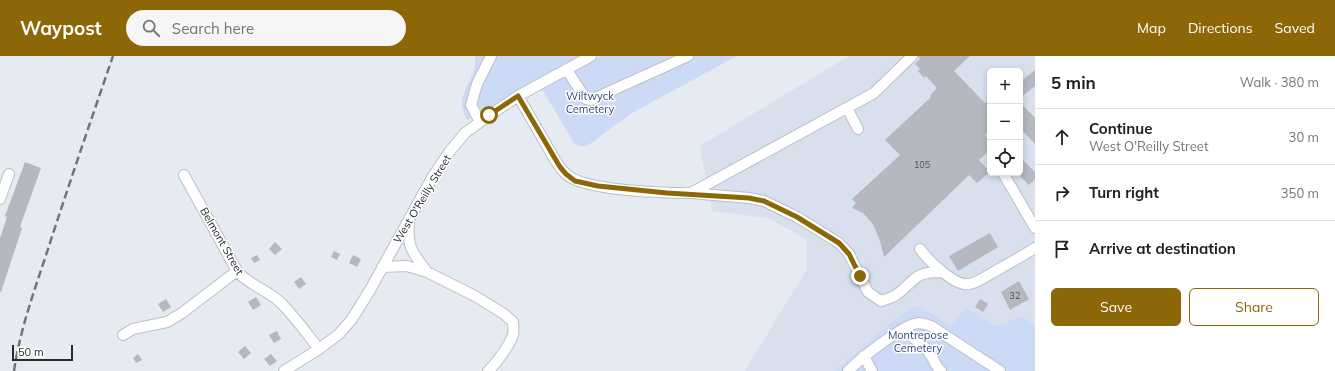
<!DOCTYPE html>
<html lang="en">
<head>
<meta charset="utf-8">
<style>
	:root { --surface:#fff; --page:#f6f6f6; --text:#202124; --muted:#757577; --line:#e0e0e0; --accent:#8c6708 }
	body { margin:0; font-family:Mulish,sans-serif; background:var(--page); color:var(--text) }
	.controls { position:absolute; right:12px; top:12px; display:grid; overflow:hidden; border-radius:6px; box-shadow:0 2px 6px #0003 }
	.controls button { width:36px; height:36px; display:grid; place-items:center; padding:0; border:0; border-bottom:1px solid var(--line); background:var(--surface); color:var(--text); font:20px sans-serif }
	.scale { position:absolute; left:12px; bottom:10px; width:61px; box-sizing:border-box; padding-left:4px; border:2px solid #292a2d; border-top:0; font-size:11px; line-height:14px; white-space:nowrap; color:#292a2d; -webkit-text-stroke:3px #fff; paint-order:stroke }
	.stop { position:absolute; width:12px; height:12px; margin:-9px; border:3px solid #8c6708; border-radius:50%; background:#fff }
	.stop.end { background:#8c6708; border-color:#fff; box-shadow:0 1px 4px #0008 }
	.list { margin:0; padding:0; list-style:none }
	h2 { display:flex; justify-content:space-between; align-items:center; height:52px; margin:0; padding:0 16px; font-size:17px }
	h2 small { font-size:13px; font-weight:400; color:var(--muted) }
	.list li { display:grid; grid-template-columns:26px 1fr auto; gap:12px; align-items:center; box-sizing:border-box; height:56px; padding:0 16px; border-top:1px solid var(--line) }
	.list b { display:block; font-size:15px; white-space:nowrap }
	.list p { margin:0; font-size:13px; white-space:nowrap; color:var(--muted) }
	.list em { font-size:13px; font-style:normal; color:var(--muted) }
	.actions { display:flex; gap:8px; padding:12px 16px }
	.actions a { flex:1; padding:9px 0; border:1px solid var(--accent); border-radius:6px; text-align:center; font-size:14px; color:var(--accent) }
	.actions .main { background:var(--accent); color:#fff }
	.icon { flex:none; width:22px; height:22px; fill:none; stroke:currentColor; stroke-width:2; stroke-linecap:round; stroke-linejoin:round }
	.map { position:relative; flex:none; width:1035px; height:315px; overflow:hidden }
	header { display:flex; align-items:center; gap:24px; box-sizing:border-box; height:56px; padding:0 20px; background:var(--accent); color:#fff }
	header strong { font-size:19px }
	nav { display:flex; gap:22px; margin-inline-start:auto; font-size:14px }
	.search { width:280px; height:36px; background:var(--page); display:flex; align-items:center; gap:10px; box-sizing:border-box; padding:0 14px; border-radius:22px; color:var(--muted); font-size:15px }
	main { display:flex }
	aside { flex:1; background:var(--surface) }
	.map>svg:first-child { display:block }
	.built { fill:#d8dfed; fill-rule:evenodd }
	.green { fill:#ccdaf6 }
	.building { fill:#b5b9bf }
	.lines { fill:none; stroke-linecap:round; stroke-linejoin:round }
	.minor-casing { stroke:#bbbfc6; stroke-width:12 }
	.minor { stroke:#fff; stroke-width:10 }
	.rail { stroke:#73757a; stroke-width:2.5; stroke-dasharray:8 4; stroke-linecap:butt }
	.route { stroke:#8c6708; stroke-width:5 }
	.labels { text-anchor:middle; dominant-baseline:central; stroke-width:3; stroke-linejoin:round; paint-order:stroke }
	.number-label { font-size:9px; fill:#4c4e52 }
	.park-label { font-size:11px; fill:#324978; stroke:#fff }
	.street-label { font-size:11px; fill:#292a2d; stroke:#fff }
</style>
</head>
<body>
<header>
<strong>Waypost</strong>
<div class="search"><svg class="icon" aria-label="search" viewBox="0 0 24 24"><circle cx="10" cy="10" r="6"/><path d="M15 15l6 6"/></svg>Search here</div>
<nav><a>Map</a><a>Directions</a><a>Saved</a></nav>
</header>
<main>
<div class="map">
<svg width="1035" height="315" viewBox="0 0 1035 315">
	<rect width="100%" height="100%" fill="#e6eaf1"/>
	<path class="built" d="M 849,0 L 1035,0 L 1035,270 L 1022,260 L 996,270 L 965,252 L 953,270 L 911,252 L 900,259 L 834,315 L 745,315 L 807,213 L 806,183 L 768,162 L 712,155 L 700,90 ZM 990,15 L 1020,15 L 1020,117 L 990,117 Z"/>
	<path class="green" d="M 475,0 L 581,0 L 467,64 C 465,60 463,54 462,49 C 461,33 478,18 475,0 Z
		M 601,0 L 737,0 L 630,58 L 587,90 L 580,90 L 574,87 L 542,33 Z
		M 918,250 L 952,270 L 965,252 L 996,270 L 1022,260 L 1035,270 L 1035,315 L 834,315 L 900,259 L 911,252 Z"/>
	<path class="building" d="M 918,0 L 970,0 L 954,15 L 985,47 L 990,42 L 990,74 L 985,79 L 990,85 L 990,94 L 979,104 L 990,116 L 977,127 L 969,119 L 884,201 L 880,185 L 873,168 L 863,157 L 852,152 L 856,147 L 852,143 L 900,99 L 885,84 L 931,41 L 930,40 L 937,32 L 926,20 L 924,22 L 918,15 L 920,13 L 915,8 L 920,3 Z
		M 1035,14 L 1035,30 L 1020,42 L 1020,26 Z
		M 1020,46 L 1035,62 L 1035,88 L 1020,72 Z
		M 1020,101 L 1035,116 L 1035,123 L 1029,129 L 1020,120 Z
		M 25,106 L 41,112 L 20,171 L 22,172 L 1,236 L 0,236 L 0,182 L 7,161 L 5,160 Z
		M 990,177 L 998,191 L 958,215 L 949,200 Z
		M 275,186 L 282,193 L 275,199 L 269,193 Z
		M 334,195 L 340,198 L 337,204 L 331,201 Z
		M 257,199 L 260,204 L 254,207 L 251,202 Z
		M 353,199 L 361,203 L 357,211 L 349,207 Z
		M 301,221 L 306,228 L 299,233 L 294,226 Z
		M 1019,225 L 1029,243 L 1010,254 L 1001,236 Z
		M 256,241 L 261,249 L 253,254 L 248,246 Z
		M 166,243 L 171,251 L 163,256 L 158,248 Z
		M 980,243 L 988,248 L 983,256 L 975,251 Z
		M 277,275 L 281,283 L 274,287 L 269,279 Z
		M 245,290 L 251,297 L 244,303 L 238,296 Z
		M 138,298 L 142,304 L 136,307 L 133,302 Z
		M 271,298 L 277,305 L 270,310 L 264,303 Z"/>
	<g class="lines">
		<defs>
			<path id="minor" d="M 567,14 L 583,39 L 586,43 L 591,44 L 688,0
				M 518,40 C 528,57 538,74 547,90 C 553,100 558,111 566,118 C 583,135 665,137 691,137 L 874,37 L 912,0
				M 847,52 L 858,73
				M 480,66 L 471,49 L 477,28 L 491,0
				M 1003,117 L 1035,172
				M 184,119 L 237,215 C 248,229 269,234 282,248 C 295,261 307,278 319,293
				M 691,137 L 749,142 L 764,145 L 797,161 L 839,187 L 849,198 L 868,236 L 881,245 C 886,243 892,242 896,239 C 917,224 912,216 942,216
				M 0,143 L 9,118
				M 409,167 C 407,192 413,197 427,216
				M 920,193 C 928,204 955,231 969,228 C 977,227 985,221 992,217 C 1006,209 1021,201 1035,192
				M 382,211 L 407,210 L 427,216 L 475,240 L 504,258 L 513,266 C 513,270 514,275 513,279 C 509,290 496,308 488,315
				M 901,274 C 914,281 925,289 932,301 C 935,306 936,311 941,315
				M 123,279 L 133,273 L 167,266 L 182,257 L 237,215
				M 864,300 L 872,315
				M 284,315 L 319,293 L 339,278 L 352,263 L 370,234 L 433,120 L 450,95 L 465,77 L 480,66 L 518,40 L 591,0
				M 848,315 C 860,303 903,268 919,267 C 922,267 927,269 931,270 L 1000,315"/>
		</defs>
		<use href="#minor" class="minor-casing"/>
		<use href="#minor" class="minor"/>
		<path class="rail" d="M 14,315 C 20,273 35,233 48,193 C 69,128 91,64 113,0"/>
	</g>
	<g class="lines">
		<path class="route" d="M 489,59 L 518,40 L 560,111 L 566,118 L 575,125 L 598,130 L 667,137 L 749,142 L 764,145 L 797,161 L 839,187 L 849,198 L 860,220"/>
	</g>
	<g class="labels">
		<g class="number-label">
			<text x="922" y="108">105</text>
			<text x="1015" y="239">32</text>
		</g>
		<g class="park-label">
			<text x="590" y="40">Wiltwyck<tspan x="590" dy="13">Cemetery</tspan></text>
			<text x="918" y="279">Montrepose<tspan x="918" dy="13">Cemetery</tspan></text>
		</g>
		<g class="street-label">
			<text transform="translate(422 143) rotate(-59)">West O'Reilly Street</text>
			<text transform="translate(222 185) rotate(60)">Belmont Street</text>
		</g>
	</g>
</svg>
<div class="controls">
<button>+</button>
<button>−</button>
<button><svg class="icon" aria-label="locate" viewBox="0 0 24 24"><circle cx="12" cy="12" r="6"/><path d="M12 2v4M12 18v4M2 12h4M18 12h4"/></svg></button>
</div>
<div class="scale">50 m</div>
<div class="stop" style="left:489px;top:59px"></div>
<div class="stop end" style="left:860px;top:220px"></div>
</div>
<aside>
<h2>5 min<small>Walk · 380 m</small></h2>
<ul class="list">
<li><svg class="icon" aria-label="ahead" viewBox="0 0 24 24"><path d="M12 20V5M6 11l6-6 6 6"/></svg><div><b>Continue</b><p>West O'Reilly Street</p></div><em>30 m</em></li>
<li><svg class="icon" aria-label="right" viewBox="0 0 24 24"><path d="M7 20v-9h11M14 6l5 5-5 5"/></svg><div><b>Turn right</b></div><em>350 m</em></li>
<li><svg class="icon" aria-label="arrive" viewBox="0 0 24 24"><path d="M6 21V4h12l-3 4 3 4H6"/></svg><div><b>Arrive at destination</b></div></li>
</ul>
<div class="actions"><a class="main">Save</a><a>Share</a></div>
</aside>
</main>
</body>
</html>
